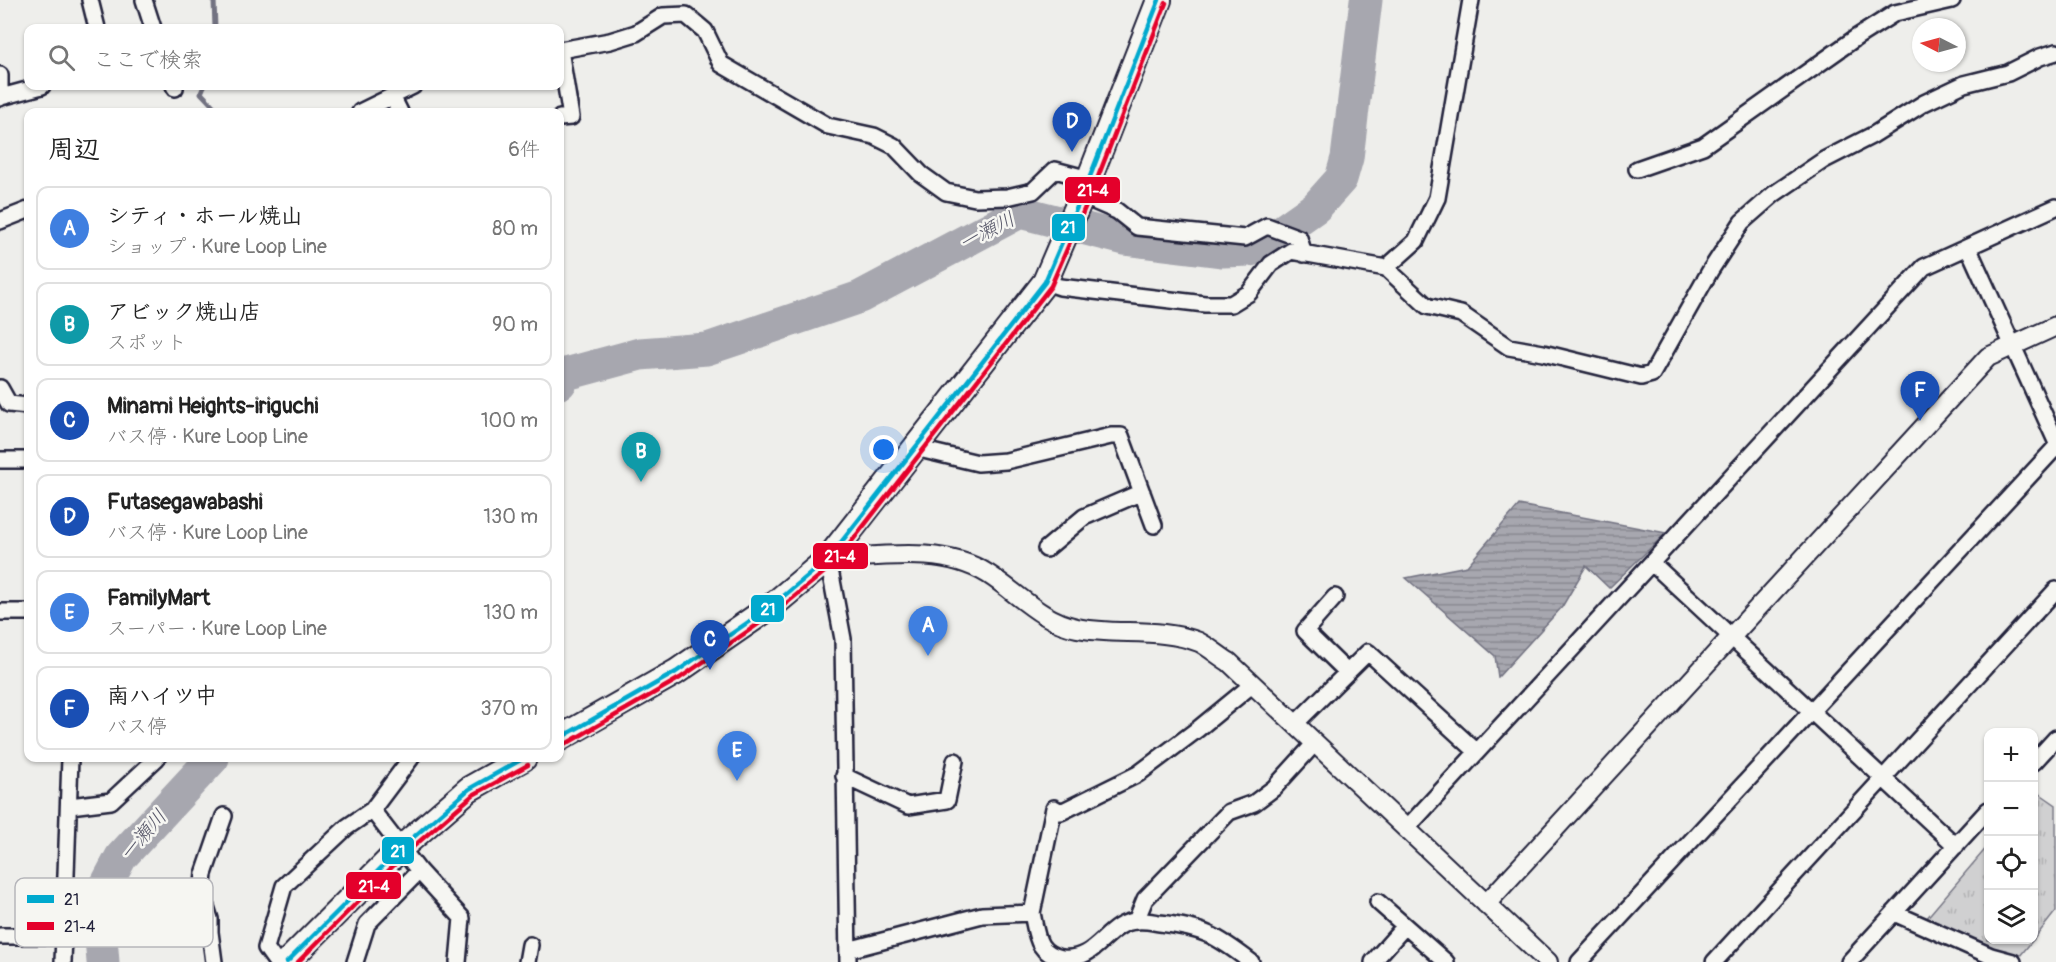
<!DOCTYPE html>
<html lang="ja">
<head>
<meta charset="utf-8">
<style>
	:root { --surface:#fff; --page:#f2f2f2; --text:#222; --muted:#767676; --line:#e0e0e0; --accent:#111827 }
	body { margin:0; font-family:Pangolin,"Klee One",sans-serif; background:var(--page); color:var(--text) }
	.controls { position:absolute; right:18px; bottom:18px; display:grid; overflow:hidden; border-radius:12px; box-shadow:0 2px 4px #0004 }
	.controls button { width:54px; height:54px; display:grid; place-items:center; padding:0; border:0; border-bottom:2px solid var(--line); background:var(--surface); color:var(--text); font:30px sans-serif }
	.compass { position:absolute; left:1912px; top:18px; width:54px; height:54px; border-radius:50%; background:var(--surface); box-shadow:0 2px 4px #0004; rotate:276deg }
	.you { position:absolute; left:884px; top:450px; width:21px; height:21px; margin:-15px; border:4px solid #fff; border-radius:50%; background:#1a73e8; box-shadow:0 0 0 9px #1a73e833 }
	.badge { display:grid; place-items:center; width:39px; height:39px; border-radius:50%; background:var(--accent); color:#fff; font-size:20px; font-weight:700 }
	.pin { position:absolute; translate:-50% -50px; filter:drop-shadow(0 2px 3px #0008) }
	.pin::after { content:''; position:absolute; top:32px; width:21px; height:18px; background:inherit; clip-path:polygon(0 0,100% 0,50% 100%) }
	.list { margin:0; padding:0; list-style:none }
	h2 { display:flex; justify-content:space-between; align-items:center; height:78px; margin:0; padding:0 24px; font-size:26px }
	h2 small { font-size:20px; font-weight:400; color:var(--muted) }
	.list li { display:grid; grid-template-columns:39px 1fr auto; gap:18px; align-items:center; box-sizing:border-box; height:84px; margin:0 12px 12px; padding:0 12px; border:2px solid var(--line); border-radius:12px }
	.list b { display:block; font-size:22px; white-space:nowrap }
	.list p { margin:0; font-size:20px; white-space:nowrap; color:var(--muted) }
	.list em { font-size:20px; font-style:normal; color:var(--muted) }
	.icon { flex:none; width:33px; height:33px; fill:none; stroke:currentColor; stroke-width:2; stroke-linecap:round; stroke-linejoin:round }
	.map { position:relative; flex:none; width:2056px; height:962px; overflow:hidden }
	.search { position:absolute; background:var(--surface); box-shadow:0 2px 4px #0004; left:24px; top:24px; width:540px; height:66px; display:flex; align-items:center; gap:15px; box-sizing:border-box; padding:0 21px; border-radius:12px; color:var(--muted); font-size:22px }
	.panel { position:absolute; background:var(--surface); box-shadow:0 2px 4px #0004; left:24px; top:108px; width:540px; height:654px; border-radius:12px }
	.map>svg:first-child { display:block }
	.park { fill:url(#park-tufts); stroke:#797986; stroke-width:1.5 }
	.water { fill:url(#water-rules); stroke:#727281; stroke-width:1.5 }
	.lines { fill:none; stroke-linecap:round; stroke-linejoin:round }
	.stream { stroke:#727281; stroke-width:5 }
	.river { stroke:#a7a7af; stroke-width:33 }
	.minor-casing { stroke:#22223b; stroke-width:20 }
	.tertiary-casing { stroke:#22223b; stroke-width:22 }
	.primary-casing { stroke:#22223b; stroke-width:28 }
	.minor { stroke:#f6f6f2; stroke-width:15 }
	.tertiary { stroke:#f6f6f2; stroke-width:18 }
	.primary { stroke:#f6f6f2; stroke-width:24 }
	.bus-1-casing { stroke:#f6f6f2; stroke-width:9 }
	.bus-2-casing { stroke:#f6f6f2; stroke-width:9 }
	.bus-1 { stroke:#00a9ce; stroke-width:4.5 }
	.bus-2 { stroke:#e4002b; stroke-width:4.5 }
	.labels { text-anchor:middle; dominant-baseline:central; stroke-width:5; stroke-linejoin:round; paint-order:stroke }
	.water-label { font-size:20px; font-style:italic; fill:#575769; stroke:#f6f6f2 }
	.key { fill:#f6f6f2; stroke:#b6b6bb; stroke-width:1.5 }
	.key-label { font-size:16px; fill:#22223b }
	.line-badge { stroke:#f6f6f2; stroke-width:2 }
	.badge-label { font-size:16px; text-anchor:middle; font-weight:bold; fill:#fff }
</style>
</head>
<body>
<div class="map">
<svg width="2056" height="962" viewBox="0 0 2056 962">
	<defs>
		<pattern id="park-tufts" width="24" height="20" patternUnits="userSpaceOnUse" patternTransform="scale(1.5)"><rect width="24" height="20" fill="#d0d0d1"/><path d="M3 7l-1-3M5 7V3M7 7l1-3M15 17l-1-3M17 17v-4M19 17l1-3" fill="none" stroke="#b2b2b4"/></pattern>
		<pattern id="water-rules" width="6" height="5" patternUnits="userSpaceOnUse" patternTransform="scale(1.5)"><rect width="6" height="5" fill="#a7a7af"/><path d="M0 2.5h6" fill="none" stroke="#888890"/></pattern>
	</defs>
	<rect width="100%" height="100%" fill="#eeeeeb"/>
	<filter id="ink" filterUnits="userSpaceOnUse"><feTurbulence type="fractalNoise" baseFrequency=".0167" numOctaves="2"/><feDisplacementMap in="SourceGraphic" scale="12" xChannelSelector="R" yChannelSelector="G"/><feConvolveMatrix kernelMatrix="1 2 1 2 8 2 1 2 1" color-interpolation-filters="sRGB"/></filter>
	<g filter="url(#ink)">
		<path class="park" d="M 2036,791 L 2056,805 L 2056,911 L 2034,939 L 2034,793 Z
			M 1988,846 L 1988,940 L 2033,940 L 2015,962 L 1920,926 Z"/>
		<path class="water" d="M 1519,505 L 1666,533 L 1609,588 L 1586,566 L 1562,607 L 1498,677 L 1495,656 L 1406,578 L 1467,566 Z"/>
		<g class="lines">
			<path class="stream" d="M 214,0 L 215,28
				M 204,86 L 201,93 L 219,112"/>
			<path class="river" d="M 560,383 L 566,374 L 640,354 L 707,349 L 860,297 L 1020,212 L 1125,239 L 1223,251 L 1251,250 L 1268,241 L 1316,207 L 1341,179 L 1347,158 L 1366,0
				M 103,962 L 100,926 L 104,889 L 121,857 L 213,758"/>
			<defs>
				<path id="minor" d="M 90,0 L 97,28
					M 144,0 L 153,28
					M 560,50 L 610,41 L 636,33 L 663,16 L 686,15 L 705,31 L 721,64 L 828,126 L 874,136 L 894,146 L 921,174 L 946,192 L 975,198 L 1007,197 L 1033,191 L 1055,170 L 1089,179
					M 0,75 L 0,98
					M 174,86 L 175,88
					M 392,96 L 400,112
					M 1,97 L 42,86
					M 360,112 L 413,86
					M 560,118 L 571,117 L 560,50
					M 1637,169 L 1703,146 L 1857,37 L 1895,13 L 1952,0
					M 1082,196 L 1117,211 L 1137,227 L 1245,238 L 1267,226 L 1299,238 L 1304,254
					M 0,221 L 28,210
					M 1968,247 L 2056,441
					M 1386,268 L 1416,241 L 1437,198 L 1471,0
					M 1045,282 L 1060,287 L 1205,304 L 1231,304 L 1249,293 L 1271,264 L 1291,251 L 1386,268 L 1427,306 L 1461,314 L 1509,347 L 1543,353 L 1641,377 L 1652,374 L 1710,271 L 1742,222 L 1774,194 L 1824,160 L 1873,135 L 1924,103 L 1964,84 L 2008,73 L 2040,57 L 2056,52
					M 0,388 L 9,404 L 28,406
					M 915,448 L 978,463 L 1006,461 L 1111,436 L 1121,436 L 1154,525
					M 0,460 L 28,460
					M 1046,549 L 1084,517 L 1142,492
					M 828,559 L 843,639 L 848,962
					M 1652,563 L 1956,846
					M 1335,597 L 1305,631 L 1347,672
					M 0,612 L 28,612
					M 1295,724 L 1368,652 L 1477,752
					M 2034,762 L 2056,738
					M 844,776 L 908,806 L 947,800 L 955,761
					M 70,806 L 111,801 L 157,758
					M 372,810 L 419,871 L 462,918 L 458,962
					M 1406,829 L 1924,267 L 2056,207
					M 1378,902 L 1446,962
					M 1032,913 L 1054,808 L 1061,812 L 1138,774 L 1198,729 L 1253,684
					M 1894,913 L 1991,956 L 2013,962
					M 1136,921 L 1145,899 L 1229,812 L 1254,803 L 1274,788 L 1315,743
					M 0,936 L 63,936
					M 848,950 L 982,915 L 1032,913 C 1037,935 1036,953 1062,958 C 1098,962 1106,922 1137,921 C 1144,920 1153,922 1160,923 C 1204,928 1217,936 1251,962
					M 63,962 L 70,758
					M 214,962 L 210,932 L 210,919 L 202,894 L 204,874 L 224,816
					M 276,962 L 266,948 L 284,886 L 347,827 L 372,810 L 411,758
					M 355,962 L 367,924 L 419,871
					M 527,962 L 530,945
					M 1373,962 L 1405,926
					M 1579,962 L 2056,447
					M 1714,962 L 2056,590
					M 1849,962 L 1988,810"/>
				<path id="tertiary" d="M 828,559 C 880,557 942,545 988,574 C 1018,593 1041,621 1077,628 C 1117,636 1160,627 1199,642 C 1209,647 1219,656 1229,662 L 1548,962
					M 1486,904 L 1988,357 L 2056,326"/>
				<path id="primary" d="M 560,738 L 676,672 L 773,605 L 828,559 L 1045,282 L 1089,179 L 1159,0
					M 287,962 L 401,848 L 469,789 L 524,758"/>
			</defs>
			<use href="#minor" class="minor-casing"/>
			<use href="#tertiary" class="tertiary-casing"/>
			<use href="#primary" class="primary-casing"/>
			<use href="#minor" class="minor"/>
			<use href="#tertiary" class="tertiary"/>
			<use href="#primary" class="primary"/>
			<defs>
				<path id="bus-1" d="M 560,738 L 676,672 L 773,605 L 828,559 L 1045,282 L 1089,179 L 1159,0
					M 287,962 L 401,848 L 469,789 L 524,758"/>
				<path id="bus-2" d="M 564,745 L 680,678 L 777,611 L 834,564 L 1051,286 L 1096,182 L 1166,3
					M 298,962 L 406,853 L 473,795 L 528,765"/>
			</defs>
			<use href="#bus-1" class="bus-1-casing"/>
			<use href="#bus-2" class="bus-2-casing"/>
			<use href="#bus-1" class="bus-1"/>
			<use href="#bus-2" class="bus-2"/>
		</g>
	</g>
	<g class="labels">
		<g class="water-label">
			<text transform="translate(987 231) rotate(-27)">一瀬川</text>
			<text transform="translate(143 835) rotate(-49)">一瀬川</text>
		</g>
	</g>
	<rect x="15" y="878" width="198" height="69" rx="9" class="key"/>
	<rect x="27" y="895" width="27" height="8" fill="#00a9ce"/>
	<rect x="27" y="922" width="27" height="8" fill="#e4002b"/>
	<g class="key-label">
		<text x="64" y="905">21</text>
		<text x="64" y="932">21-4</text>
	</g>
	<g class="line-badge">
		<rect x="1064" y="176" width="57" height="28" rx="6" fill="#e4002b"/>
		<rect x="1051" y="213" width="35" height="29" rx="6" fill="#00a9ce"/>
		<rect x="812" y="542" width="57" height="28" rx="6" fill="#e4002b"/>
		<rect x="750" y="594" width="35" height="29" rx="6" fill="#00a9ce"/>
		<rect x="381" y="836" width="34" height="29" rx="6" fill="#00a9ce"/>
		<rect x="345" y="871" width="57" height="29" rx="6" fill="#e4002b"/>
	</g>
	<g class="badge-label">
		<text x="1093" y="196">21-4</text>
		<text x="1068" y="233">21</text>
		<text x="840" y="562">21-4</text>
		<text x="768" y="615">21</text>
		<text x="398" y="857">21</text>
		<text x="374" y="892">21-4</text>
	</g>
</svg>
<div class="controls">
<button>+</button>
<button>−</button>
<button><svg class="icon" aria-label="locate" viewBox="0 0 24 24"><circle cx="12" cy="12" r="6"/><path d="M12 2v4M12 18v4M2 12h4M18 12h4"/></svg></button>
<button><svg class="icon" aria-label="layers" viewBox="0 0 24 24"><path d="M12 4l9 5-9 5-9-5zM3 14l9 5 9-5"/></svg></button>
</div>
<svg class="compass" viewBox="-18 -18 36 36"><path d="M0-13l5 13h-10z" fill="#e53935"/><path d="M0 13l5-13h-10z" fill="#767676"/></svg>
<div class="you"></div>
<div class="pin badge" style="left:928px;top:656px;background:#3f7fe0">A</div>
<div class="pin badge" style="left:641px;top:482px;background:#0f9aa8">B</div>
<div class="pin badge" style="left:710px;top:670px;background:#1a4fb4">C</div>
<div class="pin badge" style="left:1072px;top:152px;background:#1a4fb4">D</div>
<div class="pin badge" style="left:737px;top:781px;background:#3f7fe0">E</div>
<div class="pin badge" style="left:1920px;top:421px;background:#1a4fb4">F</div>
<div class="search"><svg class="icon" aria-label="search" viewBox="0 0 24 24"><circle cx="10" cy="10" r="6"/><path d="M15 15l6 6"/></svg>ここで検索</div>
<section class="panel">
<h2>周辺<small>6件</small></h2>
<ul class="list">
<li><span class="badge" style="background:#3f7fe0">A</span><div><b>シティ・ホール焼山</b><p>ショップ · Kure Loop Line</p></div><em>80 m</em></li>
<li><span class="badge" style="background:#0f9aa8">B</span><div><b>アビック焼山店</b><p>スポット</p></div><em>90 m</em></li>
<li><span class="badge" style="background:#1a4fb4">C</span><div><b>Minami Heights-iriguchi</b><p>バス停 · Kure Loop Line</p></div><em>100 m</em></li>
<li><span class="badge" style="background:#1a4fb4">D</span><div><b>Futasegawabashi</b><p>バス停 · Kure Loop Line</p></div><em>130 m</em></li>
<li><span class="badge" style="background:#3f7fe0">E</span><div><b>FamilyMart</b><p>スーパー · Kure Loop Line</p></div><em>130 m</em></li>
<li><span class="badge" style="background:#1a4fb4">F</span><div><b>南ハイツ中</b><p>バス停</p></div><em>370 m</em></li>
</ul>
</section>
</div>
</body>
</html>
